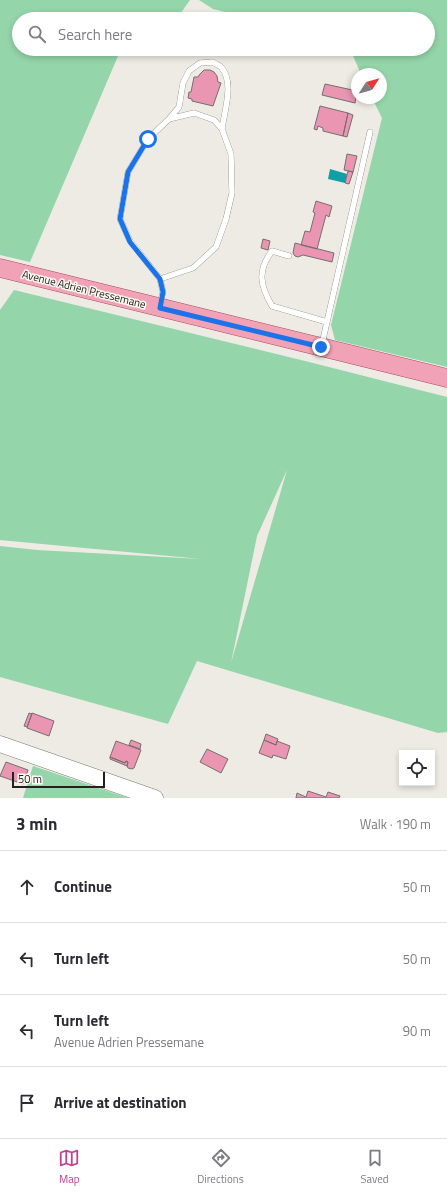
<!DOCTYPE html>
<html lang="en">
<head>
<meta charset="utf-8">
<style>
	:root { --surface:#fff; --page:#f7f7f7; --text:#2b2b33; --muted:#7c7c81; --line:#e1e1e2; --accent:#c04494 }
	body { margin:0; font-family:"Titillium Web",sans-serif; background:var(--page); color:var(--text) }
	.controls { position:absolute; right:12px; bottom:12px; display:grid; overflow:hidden; border-radius:0px; box-shadow:0 2px 6px #0003 }
	.controls button { width:36px; height:36px; display:grid; place-items:center; padding:0; border:0; border-bottom:1px solid var(--line); background:var(--surface); color:var(--text); font:20px sans-serif }
	.compass { position:absolute; left:351px; top:68px; width:36px; height:36px; border-radius:50%; background:var(--surface); box-shadow:0 2px 6px #0003; rotate:54deg }
	.scale { position:absolute; left:12px; bottom:10px; width:93px; box-sizing:border-box; padding-left:4px; border:2px solid #22211e; border-top:0; font-size:11px; line-height:14px; white-space:nowrap; color:#22211e; -webkit-text-stroke:3px #fbf9f1; paint-order:stroke }
	.stop { position:absolute; width:12px; height:12px; margin:-9px; border:3px solid #1a73e8; border-radius:50%; background:#fff }
	.stop.end { background:#1a73e8; border-color:#fff; box-shadow:0 1px 4px #0008 }
	.list { margin:0; padding:0; list-style:none }
	h2 { display:flex; justify-content:space-between; align-items:center; height:52px; margin:0; padding:0 16px; font-size:17px }
	h2 small { font-size:13px; font-weight:400; color:var(--muted) }
	.list li { display:grid; grid-template-columns:26px 1fr auto; gap:12px; align-items:center; box-sizing:border-box; height:72px; padding:0 16px; border-top:1px solid var(--line) }
	.list b { display:block; font-size:15px; white-space:nowrap }
	.list p { margin:0; font-size:13px; white-space:nowrap; color:var(--muted) }
	.list em { font-size:13px; font-style:normal; color:var(--muted) }
	.icon { flex:none; width:22px; height:22px; fill:none; stroke:currentColor; stroke-width:2; stroke-linecap:round; stroke-linejoin:round }
	.map { position:relative; flex:none; width:447px; height:798px; overflow:hidden }
	.search { position:absolute; background:var(--surface); box-shadow:0 2px 6px #0003; left:12px; right:12px; top:12px; height:44px; display:flex; align-items:center; gap:10px; box-sizing:border-box; padding:0 14px; border-radius:22px; color:var(--muted); font-size:15px }
	.sheet { height:340px; background:var(--surface) }
	nav { display:flex; justify-content:space-around; align-items:center; box-sizing:border-box; height:56px; border-top:1px solid var(--line); background:var(--surface); font-size:11px; color:var(--muted) }
	nav a { display:grid; justify-items:center; gap:2px }
	nav .on { color:var(--accent) }
	.map>svg:first-child { display:block }
	.green { fill:#94d5a9; fill-rule:evenodd }
	.water { fill:#0fa0a7 }
	.building { fill:#ea95b2; stroke:#766e71 }
	.lines { fill:none; stroke-linecap:round; stroke-linejoin:round }
	.lane-casing { stroke:#797871; stroke-width:6 }
	.secondary-casing { stroke:#797871; stroke-width:17 }
	.primary-casing { stroke:#a44d62; stroke-width:19 }
	.lane { stroke:#fff; stroke-width:5.5 }
	.secondary { stroke:#fff; stroke-width:16 }
	.primary { stroke:#f2a2b7; stroke-width:18 }
	.route { stroke:#1a73e8; stroke-width:5 }
	.labels { text-anchor:middle; dominant-baseline:central; stroke-width:3; stroke-linejoin:round; paint-order:stroke }
	.street-label { font-size:11px; fill:#22211e; stroke:#fbf9f1 }
</style>
</head>
<body>
<div class="map">
<svg width="447" height="798" viewBox="0 0 447 798">
	<rect width="100%" height="100%" fill="#edebe4"/>
	<path class="green" d="M 0,0 L 190,0 L 178,17 L 174,19 L 19,19 L 19,49 L 121,49 L 30,262 L 0,255 Z
		M 199,0 L 447,0 L 447,367 L 335,340 L 331,325 L 382,118 L 372,98 L 381,98 L 381,74 L 361,74 L 350,49 L 428,49 L 428,19 L 254,19 L 213,9 Z
		M 14,290 L 309,362 L 447,397 L 447,732 L 438,733 L 197,661 L 168,724 L 0,677 L 0,546 L 37,550 L 201,559 L 0,540 L 0,310 ZM 287,470 L 231,663 L 257,536 Z
		M 33,766 L 128,798 L 23,798 Z"/>
	<path class="water" d="M 330,169 L 347,174 L 345,183 L 328,179 Z"/>
	<path class="building" d="M 204,70 L 210,70 L 214,72 L 217,76 L 218,82 L 221,83 L 213,106 L 192,101 L 192,99 L 188,98 L 189,92 L 191,92 L 194,77 L 198,77 L 200,74 Z
		M 325,84 L 357,91 L 355,103 L 322,95 Z
		M 320,106 L 348,113 L 343,136 L 323,131 L 323,128 L 318,126 L 317,130 L 314,129 Z
		M 348,113 L 353,115 L 347,137 L 343,136 Z
		M 347,154 L 357,156 L 353,172 L 344,170 Z
		M 348,171 L 353,172 L 349,184 L 345,183 Z
		M 316,201 L 332,206 L 329,217 L 326,215 L 317,249 L 301,245 L 305,231 L 310,232 L 315,213 L 313,212 Z
		M 263,239 L 270,241 L 268,250 L 261,248 Z
		M 295,243 L 334,253 L 332,262 L 303,255 L 298,257 L 295,256 L 293,253 Z
		M 29,713 L 32,714 L 27,727 L 24,726 Z
		M 32,713 L 54,721 L 49,736 L 27,728 Z
		M 266,734 L 278,739 L 276,745 L 264,740 Z
		M 131,740 L 141,744 L 140,749 L 129,745 Z
		M 264,740 L 276,745 L 277,741 L 290,746 L 286,759 L 273,755 L 272,758 L 259,753 Z
		M 116,741 L 141,750 L 134,768 L 132,769 L 128,768 L 127,766 L 128,762 L 126,761 L 125,763 L 110,757 Z
		M 207,749 L 228,759 L 221,773 L 200,762 Z
		M 110,757 L 125,763 L 126,761 L 128,762 L 127,766 L 110,759 Z
		M 6,762 L 28,770 L 23,784 L 0,776 Z
		M 308,791 L 326,797 L 328,792 L 340,796 L 339,798 L 296,798 L 297,793 L 306,797 Z"/>
	<g class="lines">
		<defs>
			<path id="lane" d="M 169,119 L 179,107 L 183,83 L 189,71 L 200,63 L 213,62 C 215,64 219,65 221,67 C 235,82 224,112 222,129
				M 289,256 L 272,251 C 257,271 260,285 272,306 L 327,322
				M 160,279 L 193,268 L 216,247 L 226,219 L 232,193 L 231,154 L 222,129 L 214,120 L 194,113 L 169,119 L 148,139 L 128,172 L 120,219 L 130,241 L 160,279 L 163,292 L 160,305
				M 322,344 L 370,132"/>
			<path id="secondary" d="M 0,744 L 155,798"/>
			<path id="primary" d="M 0,268 L 447,378"/>
		</defs>
		<use href="#lane" class="lane-casing"/>
		<use href="#secondary" class="secondary-casing"/>
		<use href="#primary" class="primary-casing"/>
		<use href="#lane" class="lane"/>
		<use href="#secondary" class="secondary"/>
		<use href="#primary" class="primary"/>
	</g>
	<g class="lines">
		<path class="route" d="M 148,139 L 128,172 L 120,219 L 130,242 L 160,279 L 163,292 L 160,308 L 321,347"/>
	</g>
	<g class="labels">
		<g class="street-label">
			<text transform="translate(84 289) rotate(14)">Avenue Adrien Pressemane</text>
		</g>
	</g>
</svg>
<div class="controls">
<button><svg class="icon" aria-label="locate" viewBox="0 0 24 24"><circle cx="12" cy="12" r="6"/><path d="M12 2v4M12 18v4M2 12h4M18 12h4"/></svg></button>
</div>
<svg class="compass" viewBox="-18 -18 36 36"><path d="M0-13l5 13h-10z" fill="#e53935"/><path d="M0 13l5-13h-10z" fill="#7c7c81"/></svg>
<div class="scale">50 m</div>
<div class="stop" style="left:148px;top:139px"></div>
<div class="stop end" style="left:321px;top:347px"></div>
<div class="search"><svg class="icon" aria-label="search" viewBox="0 0 24 24"><circle cx="10" cy="10" r="6"/><path d="M15 15l6 6"/></svg>Search here</div>
</div>
<section class="sheet">
<h2>3 min<small>Walk · 190 m</small></h2>
<ul class="list">
<li><svg class="icon" aria-label="ahead" viewBox="0 0 24 24"><path d="M12 20V5M6 11l6-6 6 6"/></svg><div><b>Continue</b></div><em>50 m</em></li>
<li><svg class="icon" aria-label="left" viewBox="0 0 24 24"><path d="M17 20v-9H6M10 6l-5 5 5 5"/></svg><div><b>Turn left</b></div><em>50 m</em></li>
<li><svg class="icon" aria-label="left" viewBox="0 0 24 24"><path d="M17 20v-9H6M10 6l-5 5 5 5"/></svg><div><b>Turn left</b><p>Avenue Adrien Pressemane</p></div><em>90 m</em></li>
<li><svg class="icon" aria-label="arrive" viewBox="0 0 24 24"><path d="M6 21V4h12l-3 4 3 4H6"/></svg><div><b>Arrive at destination</b></div></li>
</ul>
</section>
<nav>
<a class="on"><svg class="icon" aria-label="map" viewBox="0 0 24 24"><path d="M3 6l6-2 6 2 6-2v14l-6 2-6-2-6 2zM9 4v14M15 6v14"/></svg>Map</a>
<a><svg class="icon" aria-label="directions" viewBox="0 0 24 24"><path d="M12 3l9 9-9 9-9-9zM9 14v-3h6M13 9l2 2-2 2"/></svg>Directions</a>
<a><svg class="icon" aria-label="saved" viewBox="0 0 24 24"><path d="M7 4h10v16l-5-4-5 4z"/></svg>Saved</a>
</nav>
</body>
</html>
